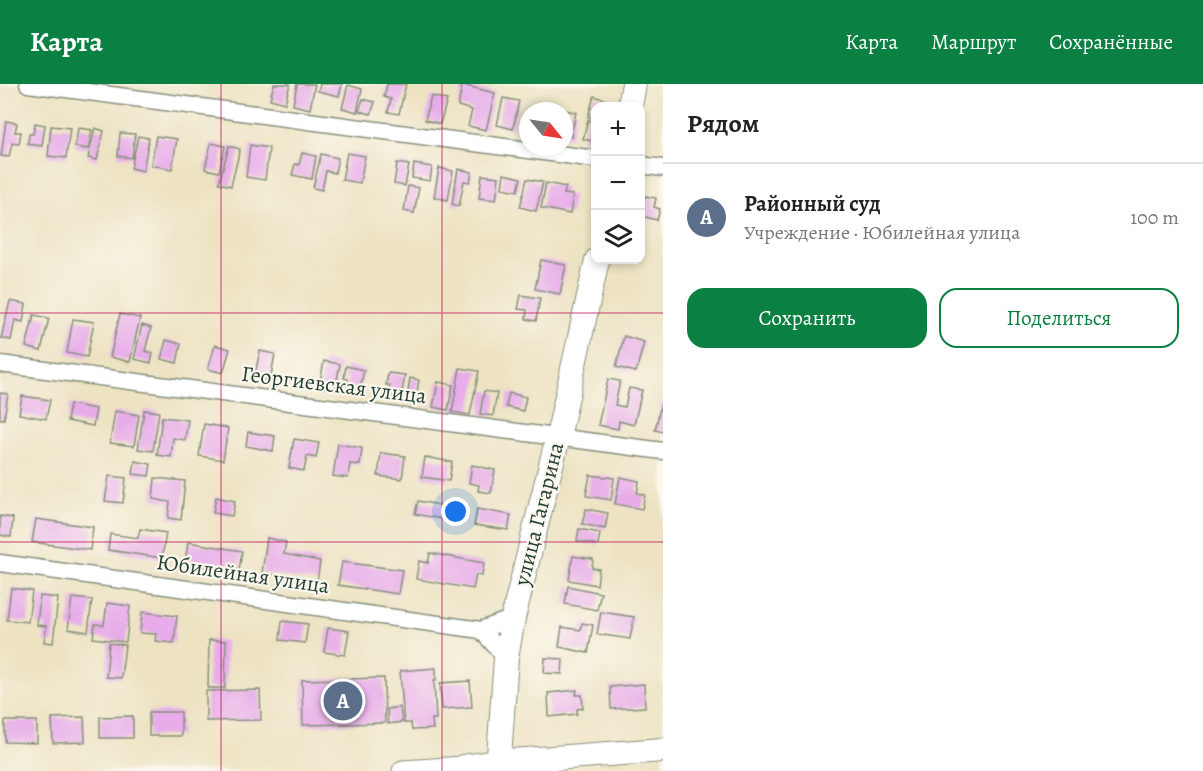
<!DOCTYPE html>
<html lang="ru">
<head>
<meta charset="utf-8">
<style>
	:root { --surface:#fff; --page:#f2f2f2; --text:#222; --muted:#767676; --line:#e0e0e0; --accent:#0b8043 }
	body { margin:0; font-family:Alegreya,serif; background:var(--page); color:var(--text) }
	.controls { position:absolute; right:18px; top:18px; display:grid; overflow:hidden; border-radius:12px; box-shadow:0 3px 9px #0003 }
	.controls button { width:54px; height:54px; display:grid; place-items:center; padding:0; border:0; border-bottom:2px solid var(--line); background:var(--surface); color:var(--text); font:30px sans-serif }
	.compass { position:absolute; left:519px; top:18px; width:54px; height:54px; border-radius:50%; background:var(--surface); box-shadow:0 3px 9px #0003; rotate:120deg }
	.you { position:absolute; left:456px; top:428px; width:21px; height:21px; margin:-15px; border:4px solid #fff; border-radius:50%; background:#1a73e8; box-shadow:0 0 0 9px #1a73e833 }
	.badge { display:grid; place-items:center; width:39px; height:39px; border-radius:50%; background:var(--accent); color:#fff; font-size:20px; font-weight:700 }
	.pin { position:absolute; translate:-50% -50%; border:3px solid #fff; box-shadow:0 2px 6px #0006 }
	.list { margin:0; padding:0; list-style:none }
	h2 { display:flex; justify-content:space-between; align-items:center; height:78px; margin:0; padding:0 24px; font-size:26px }
	h2 small { font-size:20px; font-weight:400; color:var(--muted) }
	.list li { display:grid; grid-template-columns:39px 1fr auto; gap:18px; align-items:center; box-sizing:border-box; height:108px; padding:0 24px; border-top:2px solid var(--line) }
	.list b { display:block; font-size:22px; white-space:nowrap }
	.list p { margin:0; font-size:20px; white-space:nowrap; color:var(--muted) }
	.list em { font-size:20px; font-style:normal; color:var(--muted) }
	.actions { display:flex; gap:12px; padding:18px 24px }
	.actions a { flex:1; padding:14px 0; border:2px solid var(--accent); border-radius:18px; text-align:center; font-size:21px; color:var(--accent) }
	.actions .main { background:var(--accent); color:#fff }
	.icon { flex:none; width:33px; height:33px; fill:none; stroke:currentColor; stroke-width:2; stroke-linecap:round; stroke-linejoin:round }
	.map { position:relative; flex:none; width:663px; height:687px; overflow:hidden }
	header { display:flex; align-items:center; gap:36px; box-sizing:border-box; height:84px; padding:0 30px; background:var(--accent); color:#fff }
	header strong { font-size:28px }
	nav { display:flex; gap:33px; margin-inline-start:auto; font-size:21px }
	main { display:flex }
	aside { flex:1; background:var(--surface) }
	.map>svg:first-child { display:block }
	.building { fill:#e7ace9 }
	.lines { fill:none; stroke-linecap:round; stroke-linejoin:round }
	.minor-casing { stroke:#86907c; stroke-width:19 }
	.tertiary-casing { stroke:#86907c; stroke-width:23 }
	.secondary-casing { stroke:#86907c; stroke-width:26 }
	.minor { stroke:#fff; stroke-width:16 }
	.tertiary { stroke:#fff; stroke-width:21 }
	.secondary { stroke:#fff; stroke-width:24 }
	.grid { fill:none; stroke:#c2185b; stroke-width:1.5; stroke-opacity:0.55 }
	.labels { text-anchor:middle; dominant-baseline:central; stroke-width:4.5; stroke-linejoin:round; paint-order:stroke }
	.street-label { font-size:22px; fill:#1f3d34; stroke:#fbf7ec }
</style>
</head>
<body>
<header>
<strong>Карта</strong>
<nav><a>Карта</a><a>Маршрут</a><a>Сохранённые</a></nav>
</header>
<main>
<div class="map">
<svg width="663" height="687" viewBox="0 0 663 687">
	<rect width="100%" height="100%" fill="#fbf7ec"/>
	<filter id="ink" filterUnits="userSpaceOnUse"><feTurbulence type="fractalNoise" baseFrequency=".0167" numOctaves="2"/><feDisplacementMap in="SourceGraphic" scale="12" xChannelSelector="R" yChannelSelector="G"/><feConvolveMatrix kernelMatrix="1 2 1 2 8 2 1 2 1" color-interpolation-filters="sRGB"/></filter>
	<filter id="wash" filterUnits="userSpaceOnUse"><feTurbulence type="fractalNoise" baseFrequency=".008" numOctaves="4" result="noise"/><feDisplacementMap in="SourceGraphic" scale="24" xChannelSelector="R" yChannelSelector="G"/><feGaussianBlur stdDeviation="1.35" result="paint"/><feColorMatrix in="noise" values="0 0 0 0 0 0 0 0 0 0 0 0 0 0 0 0 0 1.4 0 .05"/><feComposite in="paint" operator="in"/></filter>
	<g filter="url(#wash)">
		<rect width="100%" height="100%" fill="#ede3c3"/>
		<g id="blocks">
			<path class="building" d="M 274,0 L 290,0 L 285,19 L 270,15 Z
				M 297,0 L 315,0 L 310,25 L 293,21 Z
				M 320,0 L 342,0 L 339,12 L 318,7 Z
				M 387,0 L 406,0 L 399,30 L 388,28 L 391,15 L 384,13 Z
				M 348,1 L 362,5 L 357,28 L 342,24 Z
				M 462,1 L 495,9 L 486,46 L 468,42 L 472,26 L 458,22 Z
				M 431,12 L 447,16 L 440,40 L 425,36 Z
				M 594,12 L 604,15 L 602,22 L 596,22 L 596,35 L 588,33 Z
				M 503,14 L 519,17 L 513,45 L 497,41 Z
				M 363,15 L 375,18 L 371,30 L 359,27 Z
				M 564,26 L 576,28 L 571,53 L 564,52 Z
				M 588,36 L 596,38 L 593,57 L 583,55 Z
				M 6,37 L 17,39 L 15,48 L 21,48 L 19,60 L 12,59 L 9,73 L 1,72 Z
				M 35,39 L 45,41 L 42,62 L 28,60 L 29,50 L 33,50 Z
				M 51,42 L 70,44 L 66,74 L 48,72 Z
				M 78,44 L 92,46 L 88,65 L 75,63 Z
				M 95,44 L 104,47 L 97,76 L 88,74 Z
				M 120,49 L 135,50 L 132,74 L 118,72 Z
				M 138,52 L 149,54 L 143,87 L 131,84 Z
				M 156,52 L 177,55 L 172,85 L 151,81 Z
				M 211,59 L 225,62 L 219,88 L 205,85 Z
				M 250,61 L 269,64 L 265,96 L 246,93 Z
				M 229,62 L 240,65 L 231,102 L 219,99 Z
				M 302,69 L 316,72 L 312,95 L 292,91 L 295,80 L 299,81 Z
				M 347,69 L 365,72 L 360,99 L 342,96 Z
				M 321,70 L 338,74 L 335,89 L 326,87 L 322,106 L 313,104 Z
				M 397,79 L 409,81 L 405,102 L 394,100 Z
				M 414,80 L 432,83 L 430,97 L 412,94 Z
				M 439,84 L 453,87 L 448,116 L 434,113 Z
				M 458,85 L 472,88 L 470,98 L 464,97 L 459,122 L 452,120 Z
				M 504,90 L 521,94 L 518,107 L 502,104 Z
				M 482,91 L 499,93 L 496,116 L 479,114 Z
				M 527,95 L 543,98 L 536,127 L 520,123 Z
				M 546,99 L 566,103 L 564,110 L 573,111 L 570,130 L 541,124 Z
				M 408,102 L 419,104 L 414,129 L 404,127 Z
				M 645,112 L 656,114 L 654,123 L 660,125 L 657,136 L 641,132 Z
				M 541,176 L 566,181 L 560,210 L 535,205 Z
				M 521,211 L 540,214 L 536,237 L 526,235 L 527,226 L 518,225 Z
				M 10,217 L 26,220 L 23,238 L 15,236 L 11,256 L 1,254 Z
				M 120,230 L 140,234 L 130,278 L 110,273 Z
				M 34,231 L 49,234 L 41,267 L 26,263 Z
				M 73,235 L 94,238 L 87,273 L 67,269 Z
				M 142,241 L 151,244 L 145,267 L 153,269 L 151,279 L 134,275 Z
				M 624,252 L 644,258 L 636,288 L 616,283 Z
				M 166,256 L 181,260 L 177,279 L 161,275 Z
				M 215,261 L 230,265 L 223,289 L 208,285 Z
				M 260,267 L 275,270 L 270,297 L 254,294 Z
				M 324,277 L 340,280 L 335,306 L 319,303 Z
				M 346,282 L 364,286 L 360,305 L 346,302 L 348,295 L 344,294 Z
				M 460,284 L 479,287 L 470,331 L 452,328 Z
				M 388,289 L 405,291 L 401,314 L 388,312 L 390,301 L 386,301 Z
				M 410,294 L 419,296 L 417,308 L 424,309 L 423,316 L 407,314 Z
				M 608,295 L 620,297 L 615,321 L 625,323 L 629,304 L 642,306 L 634,341 L 619,337 L 618,345 L 598,341 Z
				M 438,298 L 453,301 L 448,326 L 433,323 Z
				M 484,307 L 497,309 L 493,332 L 480,330 Z
				M 0,309 L 8,310 L 4,335 L 0,335 Z
				M 509,309 L 526,313 L 523,327 L 506,323 Z
				M 22,312 L 50,316 L 46,335 L 19,330 Z
				M 662,315 L 663,315 L 663,348 L 655,346 Z
				M 70,320 L 96,325 L 93,342 L 67,337 Z
				M 144,326 L 159,328 L 153,367 L 138,365 Z
				M 115,327 L 139,331 L 134,362 L 110,359 Z
				M 162,333 L 188,336 L 185,356 L 173,354 L 171,373 L 157,371 Z
				M 204,340 L 228,344 L 223,376 L 199,372 Z
				M 248,348 L 275,352 L 273,367 L 246,362 Z
				M 294,355 L 319,359 L 316,374 L 307,372 L 304,387 L 289,384 Z
				M 338,360 L 362,364 L 360,381 L 350,380 L 348,394 L 333,392 Z
				M 381,369 L 405,372 L 402,395 L 378,392 Z
				M 425,373 L 452,378 L 449,397 L 422,393 Z
				M 135,377 L 151,380 L 149,392 L 133,390 Z
				M 472,381 L 495,386 L 491,409 L 478,407 L 479,401 L 469,399 Z
				M 590,391 L 614,394 L 611,416 L 586,412 Z
				M 109,392 L 126,394 L 123,419 L 105,417 Z
				M 620,393 L 639,397 L 637,409 L 645,411 L 642,425 L 615,420 Z
				M 155,394 L 185,397 L 181,436 L 168,434 L 170,418 L 153,415 Z
				M 216,413 L 235,417 L 232,432 L 213,429 Z
				M 418,417 L 445,422 L 442,435 L 415,430 Z
				M 477,425 L 511,431 L 508,446 L 474,441 Z
				M 586,425 L 608,429 L 605,445 L 582,440 Z
				M 0,432 L 13,434 L 11,453 L 0,451 Z
				M 36,435 L 93,443 L 90,466 L 32,458 Z
				M 140,445 L 166,449 L 162,474 L 108,466 L 110,450 L 138,454 Z
				M 579,445 L 600,449 L 598,461 L 577,457 Z
				M 267,454 L 286,458 L 284,470 L 320,477 L 317,498 L 262,489 Z
				M 188,458 L 242,467 L 239,487 L 185,479 Z
				M 430,469 L 484,479 L 482,492 L 476,491 L 473,505 L 416,495 L 419,477 L 428,479 Z
				M 573,472 L 593,475 L 592,484 L 599,485 L 597,501 L 569,496 Z
				M 342,478 L 402,486 L 398,510 L 338,501 Z
				M 568,502 L 601,509 L 597,526 L 565,520 Z
				M 11,504 L 32,507 L 28,538 L 7,536 Z
				M 40,512 L 58,514 L 53,559 L 44,558 L 46,542 L 37,541 Z
				M 72,514 L 92,516 L 88,548 L 68,545 Z
				M 107,519 L 130,522 L 126,558 L 93,554 L 95,540 L 104,541 Z
				M 142,528 L 177,532 L 174,559 L 155,557 L 156,550 L 140,549 Z
				M 601,528 L 634,533 L 630,555 L 597,550 Z
				M 282,537 L 308,540 L 305,559 L 280,556 Z
				M 582,539 L 593,541 L 588,569 L 559,563 L 562,543 L 580,546 Z
				M 328,544 L 349,547 L 345,571 L 324,568 Z
				M 209,556 L 226,557 L 225,604 L 208,604 Z
				M 109,559 L 125,561 L 121,594 L 106,593 Z
				M 545,574 L 563,575 L 562,590 L 544,589 Z
				M 436,584 L 436,596 L 434,596 L 436,635 L 432,635 L 433,645 L 412,646 L 411,639 L 404,639 L 400,587 Z
				M 384,594 L 385,639 L 303,641 L 302,596 Z
				M 470,597 L 472,623 L 442,625 L 440,599 Z
				M 644,600 L 645,623 L 611,625 L 610,603 Z
				M 260,606 L 261,636 L 206,637 L 206,607 Z
				M 577,606 L 576,611 L 582,611 L 583,624 L 577,625 L 577,630 L 549,633 L 548,609 Z
				M 400,623 L 402,638 L 388,640 L 387,625 Z
				M 149,628 L 181,628 L 181,652 L 149,652 Z
				M 133,632 L 133,654 L 100,654 L 100,633 Z
				M 84,633 L 85,658 L 53,659 L 52,634 Z
				M 5,637 L 37,637 L 37,659 L 5,658 Z"/>
		</g>
	</g>
	<g filter="url(#ink)">
		<use href="#blocks" fill-opacity="0" stroke="#86907c" stroke-width="1.5"/>
		<g class="lines">
			<defs>
				<path id="minor" d="M 28,0 L 596,75
					M 640,81 L 663,84
					M 0,280 L 663,367
					M 0,479 L 481,546 L 513,534
					M 481,546 L 506,574"/>
				<path id="tertiary" d="M 403,687 L 463,683"/>
				<path id="secondary" d="M 630,22 L 634,0
					M 463,683 L 499,678 L 663,666
					M 498,687 L 506,574 L 513,534 L 558,353 L 597,176"/>
			</defs>
			<use href="#minor" class="minor-casing"/>
			<use href="#tertiary" class="tertiary-casing"/>
			<use href="#secondary" class="secondary-casing"/>
			<use href="#minor" class="minor"/>
			<use href="#tertiary" class="tertiary"/>
			<use href="#secondary" class="secondary"/>
		</g>
	</g>
	<path class="grid" d="M 221,0 L 221,687M 442,0 L 442,687M 0,229 L 663,229M 0,458 L 663,458"/>
	<g class="labels">
		<g class="street-label">
			<text transform="translate(334 301) rotate(7)">Георгиевская улица</text>
			<text transform="translate(539 430) rotate(-76)">улица Гагарина</text>
			<text transform="translate(243 490) rotate(8)">Юбилейная улица</text>
		</g>
	</g>
</svg>
<div class="controls">
<button>+</button>
<button>−</button>
<button><svg class="icon" aria-label="layers" viewBox="0 0 24 24"><path d="M12 4l9 5-9 5-9-5zM3 14l9 5 9-5"/></svg></button>
</div>
<svg class="compass" viewBox="-18 -18 36 36"><path d="M0-13l5 13h-10z" fill="#e53935"/><path d="M0 13l5-13h-10z" fill="#767676"/></svg>
<div class="you"></div>
<div class="pin badge" style="left:343px;top:617px;background:#5c6f8a">A</div>
</div>
<aside>
<h2>Рядом<small></small></h2>
<ul class="list">
<li><span class="badge" style="background:#5c6f8a">A</span><div><b>Районный суд</b><p>Учреждение · Юбилейная улица</p></div><em>100 m</em></li>
</ul>
<div class="actions"><a class="main">Сохранить</a><a>Поделиться</a></div>
</aside>
</main>
</body>
</html>
